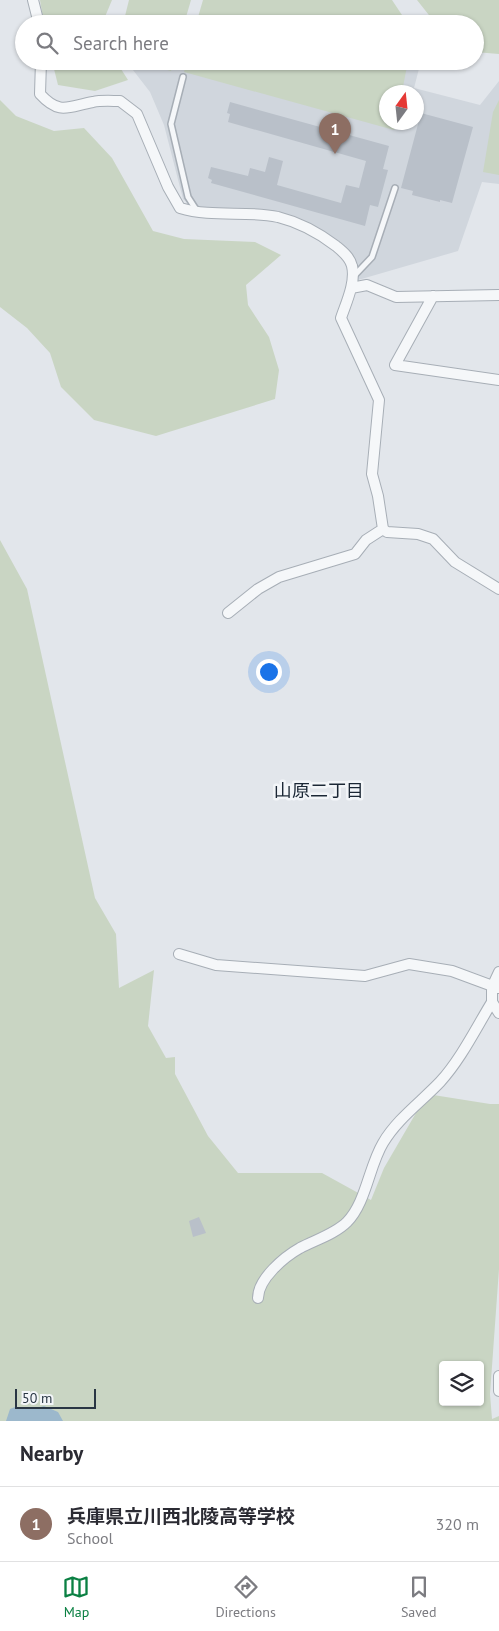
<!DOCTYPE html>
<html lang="en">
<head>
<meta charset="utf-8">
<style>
	:root { --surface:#fff; --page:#f7f7f7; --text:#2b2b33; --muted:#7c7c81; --line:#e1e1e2; --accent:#0b8043 }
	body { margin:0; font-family:"PT Sans","Noto Sans JP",sans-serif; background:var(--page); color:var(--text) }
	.controls { position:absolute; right:15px; bottom:15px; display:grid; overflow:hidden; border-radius:5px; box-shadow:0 1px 4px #0004 }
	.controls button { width:45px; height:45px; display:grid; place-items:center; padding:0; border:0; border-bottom:1px solid var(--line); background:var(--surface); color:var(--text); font:25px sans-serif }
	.compass { position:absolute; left:379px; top:85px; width:45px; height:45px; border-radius:50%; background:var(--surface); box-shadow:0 1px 4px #0004; rotate:15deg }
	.scale { position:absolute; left:15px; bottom:12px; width:81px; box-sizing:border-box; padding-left:5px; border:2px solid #293644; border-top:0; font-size:14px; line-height:18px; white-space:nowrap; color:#293644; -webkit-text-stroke:4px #f2f5f8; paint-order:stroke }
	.you { position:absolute; left:268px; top:671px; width:18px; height:18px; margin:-12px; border:4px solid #fff; border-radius:50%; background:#1a73e8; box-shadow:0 0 0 8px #1a73e833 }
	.badge { display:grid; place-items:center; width:32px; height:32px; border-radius:50%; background:var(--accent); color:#fff; font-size:16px; font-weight:700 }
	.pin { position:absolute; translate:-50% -41px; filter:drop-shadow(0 1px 2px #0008) }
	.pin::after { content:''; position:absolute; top:26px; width:18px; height:15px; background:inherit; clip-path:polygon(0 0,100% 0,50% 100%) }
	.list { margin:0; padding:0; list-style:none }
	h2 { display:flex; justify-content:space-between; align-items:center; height:65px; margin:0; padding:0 20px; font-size:21px }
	h2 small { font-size:16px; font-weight:400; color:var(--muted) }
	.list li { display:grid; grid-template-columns:32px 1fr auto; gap:15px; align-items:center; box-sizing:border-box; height:75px; padding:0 20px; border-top:1px solid var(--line) }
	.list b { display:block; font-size:19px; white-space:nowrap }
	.list p { margin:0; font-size:16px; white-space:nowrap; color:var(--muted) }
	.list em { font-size:16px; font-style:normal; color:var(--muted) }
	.icon { flex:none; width:28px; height:28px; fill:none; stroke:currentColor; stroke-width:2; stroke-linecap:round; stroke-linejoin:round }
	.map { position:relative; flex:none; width:499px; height:1421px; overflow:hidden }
	.search { position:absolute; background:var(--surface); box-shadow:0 1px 4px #0004; left:15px; right:15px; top:15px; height:55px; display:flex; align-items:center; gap:12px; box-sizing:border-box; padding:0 18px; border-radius:28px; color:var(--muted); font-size:19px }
	.sheet { height:140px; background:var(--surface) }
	nav { display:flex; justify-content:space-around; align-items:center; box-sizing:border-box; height:70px; border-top:1px solid var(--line); background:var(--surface); font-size:14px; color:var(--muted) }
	nav a { display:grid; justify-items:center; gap:2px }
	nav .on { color:var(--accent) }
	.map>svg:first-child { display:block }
	.built { fill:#d0d6dd; fill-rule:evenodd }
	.green { fill:#c9d5c3; fill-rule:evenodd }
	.water { fill:#9cb8cc }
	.building { fill:#b9c0c9 }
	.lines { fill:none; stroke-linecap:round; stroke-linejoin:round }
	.lane-casing { stroke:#a7aeb6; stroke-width:8 }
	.street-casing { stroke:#a7aeb6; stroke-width:12 }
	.lane { stroke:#f5f7f9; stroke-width:5 }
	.street { stroke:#f5f7f9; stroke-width:10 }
	.labels { text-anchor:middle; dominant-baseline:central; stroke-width:5; stroke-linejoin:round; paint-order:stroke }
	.neighbourhood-label { font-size:18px; fill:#1b2735; stroke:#f2f5f8 }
</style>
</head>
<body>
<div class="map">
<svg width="499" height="1421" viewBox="0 0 499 1421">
	<rect width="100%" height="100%" fill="#e2e6eb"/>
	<path class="built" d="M 126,61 L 421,61 L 414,88 L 480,105 L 499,81 L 499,184 L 482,182 L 458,251 L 358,280 L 356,261 L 341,243 L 284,214 L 196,211 L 183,199 L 164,125 L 150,92 ZM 386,92 L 416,92 L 416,122 L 386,122 Z"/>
	<path class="green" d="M 40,0 L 112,0 L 102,24 L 44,24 Z
		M 129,0 L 191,0 L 184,24 L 123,24 Z
		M 203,0 L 392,0 L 408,24 L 196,24 Z
		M 417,0 L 499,0 L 499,54 L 475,52 L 475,24 L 436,24 Z
		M 52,61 L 116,61 L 128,80 L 95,91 L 58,85 Z
		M 135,61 L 174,61 L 171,71 Z
		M 187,61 L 408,61 L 402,92 L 386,92 L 386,122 L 396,123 L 394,130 L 184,72 Z
		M 0,100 L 16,116 L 54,131 L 84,128 L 112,158 L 153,231 L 184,239 L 255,242 L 281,255 L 246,285 L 248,305 L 269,337 L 279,370 L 275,399 L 156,436 L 94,420 L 61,387 L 50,353 L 27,328 L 0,307 Z
		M 499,100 L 499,175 L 483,172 L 493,112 Z
		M 0,540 L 27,589 L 95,898 L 116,934 L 119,988 L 154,970 L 148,1026 L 166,1058 L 175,1057 L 175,1074 L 208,1136 L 238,1173 L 322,1173 L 371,1200 L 384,1168 L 427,1094 L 490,1104 L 499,1104 L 499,1269 L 490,1394 L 492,1419 L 499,1416 L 499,1421 L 0,1421 ZM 443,1365 L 480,1365 L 480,1402 L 443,1402 Z"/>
	<path class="water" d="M 44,1406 L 58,1412 L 63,1421 L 6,1421 L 10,1409 L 15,1407 L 35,1409 Z"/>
	<path class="building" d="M 230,102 L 389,146 L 383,169 L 388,170 L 378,207 L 370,205 L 365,226 L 211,183 L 212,180 L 208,178 L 211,167 L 248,176 L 250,168 L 265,172 L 269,157 L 283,161 L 277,185 L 341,203 L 346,185 L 359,188 L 366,161 L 228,122 L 230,114 L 227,113 Z
		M 421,113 L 473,127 L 452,203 L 440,200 L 440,202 L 412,195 L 413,191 L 401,188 Z
		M 199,1217 L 206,1233 L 193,1237 L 189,1221 Z"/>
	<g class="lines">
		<defs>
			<path id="lane" d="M 183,77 L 171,124 L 188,197 L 197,211
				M 354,276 L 372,257 L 395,188"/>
			<path id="street" d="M 33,0 L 39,24
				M 41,61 L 40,94 C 60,116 69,106 93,102 C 101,100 112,101 120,101 L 137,114 L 168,187 L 180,208 C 213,218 246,210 278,217 C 298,222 319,233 336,246 C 342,251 350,257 352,266 C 356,282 346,303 341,318 L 379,400 L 372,474 L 378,496 L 383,529
				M 351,288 L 367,285 L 396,297 L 499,295
				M 433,296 L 395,365 L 499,380
				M 383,529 L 387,532 L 418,534 L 433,539 L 455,562 L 499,589
				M 228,613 L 258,589 L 279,577 L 355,554 L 366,540 L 383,529
				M 179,954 L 216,965 L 365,976 L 409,964 L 452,971 L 498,988
				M 492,1002 L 499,1013
				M 258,1298 C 258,1279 284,1257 300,1248 C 315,1240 335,1234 347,1222 C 366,1203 369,1166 383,1143 C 397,1119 421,1102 440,1082 C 461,1059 476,1028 492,1002 L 492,987 L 499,972
				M 499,1376 L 499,1391"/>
		</defs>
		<use href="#lane" class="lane-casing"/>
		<use href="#street" class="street-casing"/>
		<use href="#lane" class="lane"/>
		<use href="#street" class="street"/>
	</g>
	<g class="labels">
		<g class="neighbourhood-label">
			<text x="319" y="790">山原二丁目</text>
		</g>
	</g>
</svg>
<div class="controls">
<button><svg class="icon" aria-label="layers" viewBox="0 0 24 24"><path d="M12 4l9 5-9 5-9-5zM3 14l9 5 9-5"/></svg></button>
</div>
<svg class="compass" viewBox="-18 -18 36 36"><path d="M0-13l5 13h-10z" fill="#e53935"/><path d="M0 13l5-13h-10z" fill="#7c7c81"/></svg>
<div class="scale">50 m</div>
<div class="you"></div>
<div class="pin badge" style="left:335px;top:154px;background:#8d6e63">1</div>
<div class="search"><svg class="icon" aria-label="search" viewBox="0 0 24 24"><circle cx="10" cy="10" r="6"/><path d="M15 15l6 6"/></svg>Search here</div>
</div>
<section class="sheet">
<h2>Nearby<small></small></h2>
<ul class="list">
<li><span class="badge" style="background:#8d6e63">1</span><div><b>兵庫県立川西北陵高等学校</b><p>School</p></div><em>320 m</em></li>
</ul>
</section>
<nav>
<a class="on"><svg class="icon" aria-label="map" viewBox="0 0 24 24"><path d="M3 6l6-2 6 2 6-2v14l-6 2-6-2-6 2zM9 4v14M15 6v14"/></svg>Map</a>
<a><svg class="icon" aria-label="directions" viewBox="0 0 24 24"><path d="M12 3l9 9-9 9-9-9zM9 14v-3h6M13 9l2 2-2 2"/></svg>Directions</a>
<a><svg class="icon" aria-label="saved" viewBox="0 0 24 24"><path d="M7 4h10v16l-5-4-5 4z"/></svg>Saved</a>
</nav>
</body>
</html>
